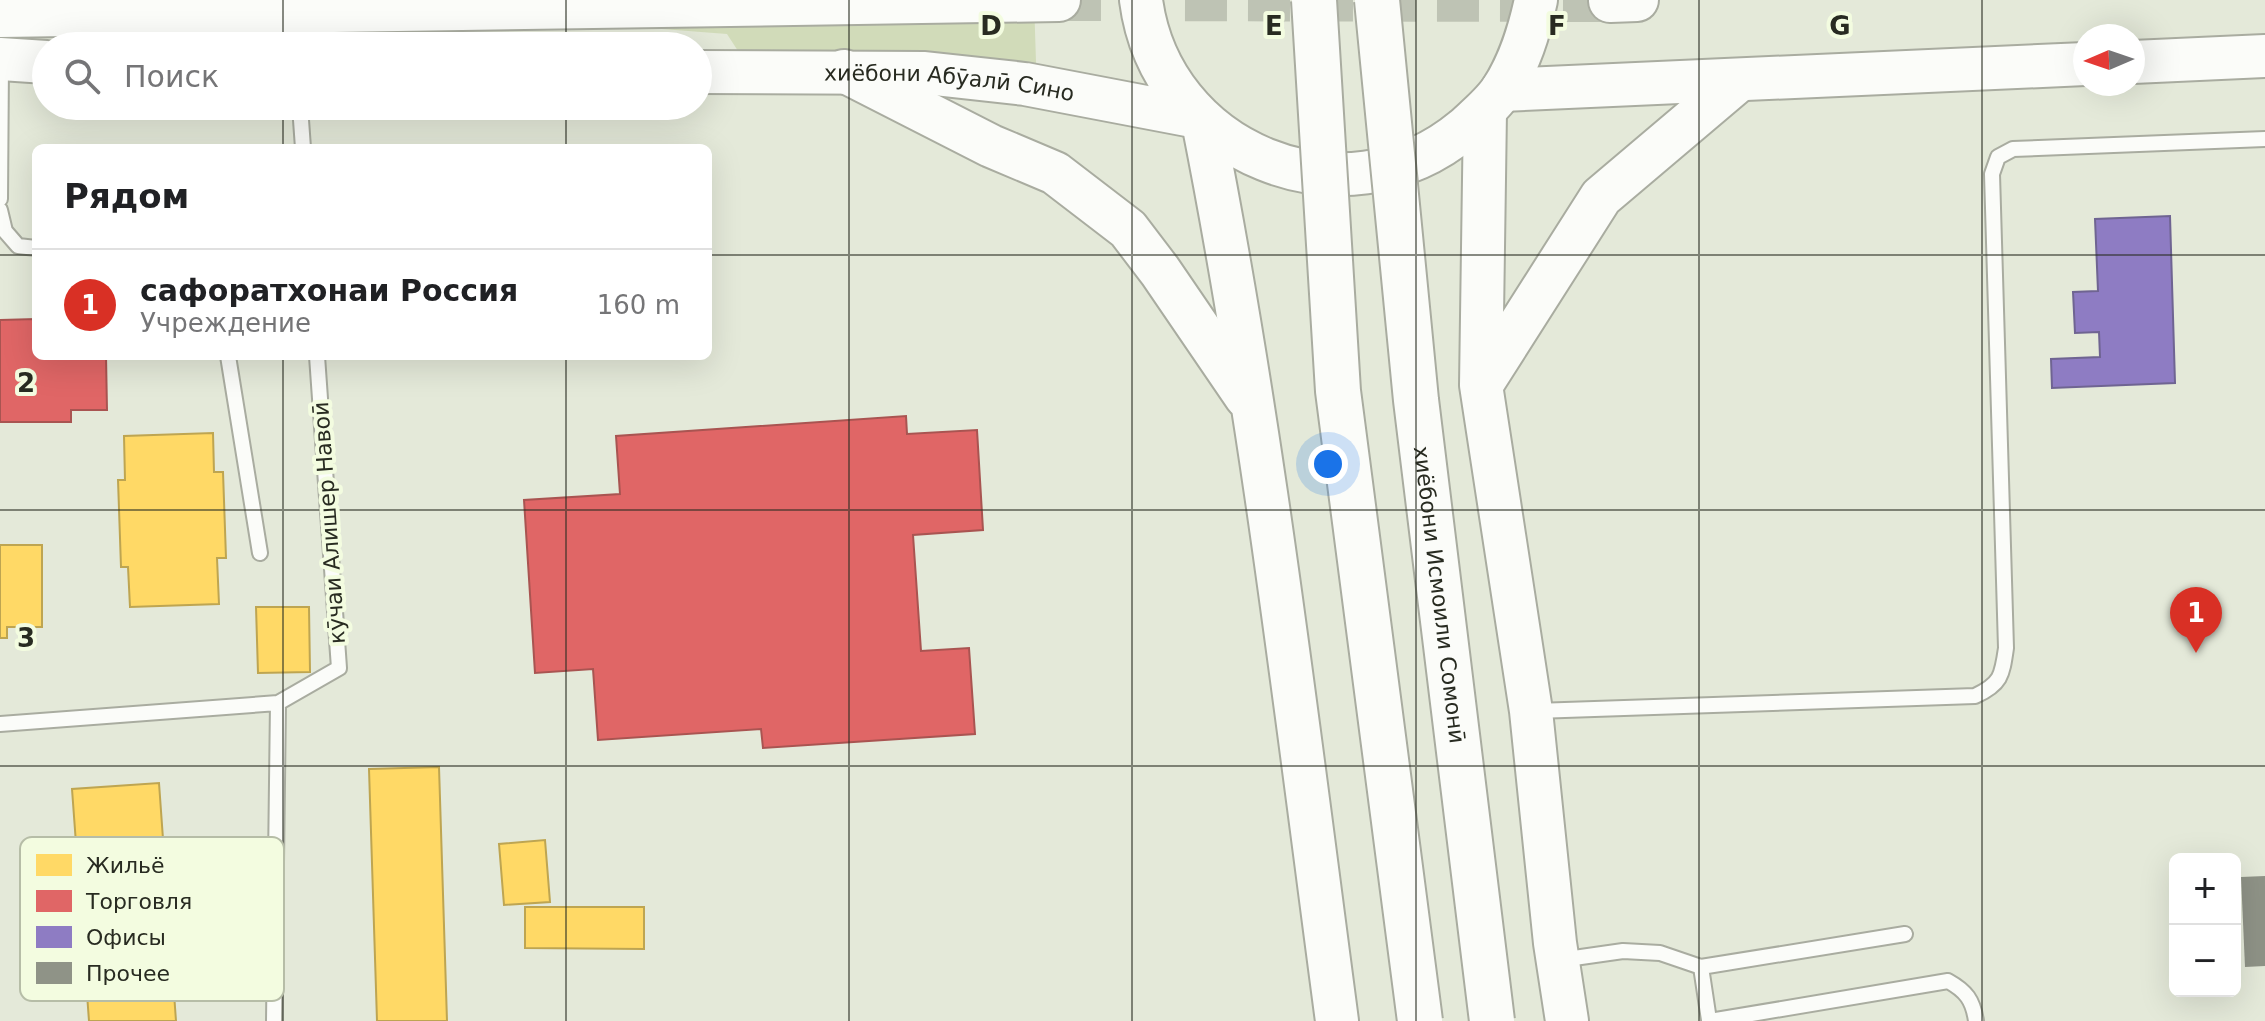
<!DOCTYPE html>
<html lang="ru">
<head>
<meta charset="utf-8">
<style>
	:root { --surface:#fff; --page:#f6f6f6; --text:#202124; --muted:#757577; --line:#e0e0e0; --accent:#d93025 }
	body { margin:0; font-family:"DejaVu Sans",sans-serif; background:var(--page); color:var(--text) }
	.controls { position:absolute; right:24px; bottom:24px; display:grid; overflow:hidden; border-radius:12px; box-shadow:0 8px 32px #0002 }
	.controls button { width:72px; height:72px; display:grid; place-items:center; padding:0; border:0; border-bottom:2px solid var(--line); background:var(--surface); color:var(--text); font:40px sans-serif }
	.compass { position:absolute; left:2073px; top:24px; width:72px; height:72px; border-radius:50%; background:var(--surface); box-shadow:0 8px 32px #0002; rotate:268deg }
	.you { position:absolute; left:1328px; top:464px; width:28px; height:28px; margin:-20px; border:6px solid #fff; border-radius:50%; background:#1a73e8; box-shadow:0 0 0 12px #1a73e833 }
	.badge { display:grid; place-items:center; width:52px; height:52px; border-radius:50%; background:var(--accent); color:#fff; font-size:26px; font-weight:700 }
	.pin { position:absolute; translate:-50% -66px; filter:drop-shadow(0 2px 4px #0008) }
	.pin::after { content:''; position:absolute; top:42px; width:28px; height:24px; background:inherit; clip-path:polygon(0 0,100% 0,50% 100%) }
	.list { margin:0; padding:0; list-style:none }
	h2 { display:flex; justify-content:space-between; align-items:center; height:104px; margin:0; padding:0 32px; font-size:34px }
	h2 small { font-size:26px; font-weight:400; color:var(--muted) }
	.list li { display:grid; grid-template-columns:52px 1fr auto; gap:24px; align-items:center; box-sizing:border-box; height:112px; padding:0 32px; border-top:2px solid var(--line) }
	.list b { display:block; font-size:30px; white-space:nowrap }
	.list p { margin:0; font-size:26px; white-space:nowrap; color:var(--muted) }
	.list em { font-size:26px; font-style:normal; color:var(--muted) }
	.icon { flex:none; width:44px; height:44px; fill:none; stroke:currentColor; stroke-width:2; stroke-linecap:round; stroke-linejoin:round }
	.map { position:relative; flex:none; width:2265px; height:1021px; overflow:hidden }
	.search { position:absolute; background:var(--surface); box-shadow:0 8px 32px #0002; left:32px; top:32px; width:680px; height:88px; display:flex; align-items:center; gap:20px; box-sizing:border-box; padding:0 28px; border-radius:44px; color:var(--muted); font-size:30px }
	.panel { position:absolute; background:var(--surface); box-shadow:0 8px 32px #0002; left:32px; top:144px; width:680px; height:216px; border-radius:12px }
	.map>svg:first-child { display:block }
	.green { fill:#d1dbb9 }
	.homes { fill:#ffd966; stroke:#bea551; stroke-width:2 }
	.shops { fill:#e06666; stroke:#a95451; stroke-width:2 }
	.offices { fill:#8e7cc3; stroke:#6f6492; stroke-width:2 }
	.building { fill:#8f9387 }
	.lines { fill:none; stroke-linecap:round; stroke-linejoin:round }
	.secondary-tunnel { stroke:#bec3b4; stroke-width:42; stroke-dasharray:42 21; stroke-linecap:butt }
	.service-casing { stroke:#a9aca0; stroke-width:18 }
	.secondary-casing { stroke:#a9aca0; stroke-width:46 }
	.service { stroke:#fbfcf9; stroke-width:14 }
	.secondary { stroke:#fbfcf9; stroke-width:42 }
	.trunk-bridge-casing { stroke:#a9aca0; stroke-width:48; stroke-linecap:butt }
	.trunk-bridge { stroke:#fbfcf9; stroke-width:44 }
	.grid { fill:none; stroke:#282b21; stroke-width:2; stroke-opacity:0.55 }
	.labels { text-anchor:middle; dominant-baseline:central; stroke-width:8; stroke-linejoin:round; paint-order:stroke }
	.street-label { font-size:22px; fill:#282b21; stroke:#f3fce0 }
	.key { fill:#f3fce0; stroke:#b6bda7; stroke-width:2 }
	.key-label { font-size:22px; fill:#282b21 }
	.grid-label { font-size:26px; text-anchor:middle; font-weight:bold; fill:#282b21; stroke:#f3fce0; stroke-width:8; stroke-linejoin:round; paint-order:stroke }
</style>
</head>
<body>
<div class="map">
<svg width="2265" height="1021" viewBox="0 0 2265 1021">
	<rect width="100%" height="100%" fill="#e4e9d9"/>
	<path class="green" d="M 1034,0 L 1037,93 L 762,88 L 727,34 L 662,29 L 654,5 Z"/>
	<path class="homes" d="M 213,433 L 214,472 L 223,472 L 226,558 L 217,558 L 219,604 L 130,607 L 128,567 L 121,567 L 118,480 L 125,480 L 124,436 Z
		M 0,545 L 42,545 L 42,627 L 7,627 L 7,638 L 0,638 Z
		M 256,607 L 309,607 L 310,672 L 258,673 Z
		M 439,767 L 447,1021 L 377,1021 L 369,769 Z
		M 159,783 L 176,1021 L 89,1021 L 72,789 Z
		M 545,840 L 550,902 L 504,905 L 499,844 Z
		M 525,907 L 644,907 L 644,949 L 525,948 Z"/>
	<path class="shops" d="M 36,319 L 36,356 L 106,356 L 107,410 L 71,410 L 71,422 L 0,422 L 0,320 Z
		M 906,416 L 907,434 L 977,430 L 983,530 L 913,535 L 921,651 L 969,648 L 975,734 L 763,748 L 761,729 L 598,740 L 593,669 L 535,673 L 524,500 L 620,494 L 616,436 Z"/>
	<path class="offices" d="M 2170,216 L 2175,383 L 2052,388 L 2051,359 L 2100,357 L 2099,332 L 2075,333 L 2073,292 L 2098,291 L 2095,219 Z"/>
	<path class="building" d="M 2265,876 L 2265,966 L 2245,967 L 2241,877 Z"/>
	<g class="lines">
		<path class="secondary-tunnel" d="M 1059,0 L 1610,1"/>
		<defs>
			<path id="service" d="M 300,106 L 303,148
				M 0,199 L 1,63
				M 0,210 L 5,231 L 18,246 L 36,248
				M 228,356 L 260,553
				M 1535,711 L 1975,696 C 2001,684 2002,676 2006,648 L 1992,174 L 1998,157 L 2013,149 L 2265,139
				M 0,724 L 278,703 L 339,668 L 317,356
				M 1560,960 L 1623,951 L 1660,953 L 1701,967
				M 1709,1020 L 1701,967 L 1905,934
				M 274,1021 L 278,703
				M 1710,1021 L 1948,981 C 1966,991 1973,1000 1976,1021"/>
			<g id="secondary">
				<path d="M 1141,0 C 1161,153 1344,229 1464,129 C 1477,117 1492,105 1502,90 C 1520,62 1529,32 1536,0"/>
				<path d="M 1610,1 L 1637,0"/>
				<path d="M 0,16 L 1059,0"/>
				<path d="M 0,59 L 46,62"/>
				<path d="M 2133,62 L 2265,56"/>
				<path d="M 844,71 L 991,146 L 1055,173 L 1128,229 L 1160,271 L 1246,397"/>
				<path id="s1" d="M 698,72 L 925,73 L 1025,84 L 1198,117"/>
				<path d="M 1502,90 L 2085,64"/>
				<path d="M 1485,111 L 1481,385 L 1531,711 L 1555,943 L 1567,1021"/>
				<path d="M 1203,122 C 1262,420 1297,721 1337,1021"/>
				<path d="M 1482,384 L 1601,197 L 1738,81"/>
			</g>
		</defs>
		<use href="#service" class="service-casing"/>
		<use href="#secondary" class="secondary-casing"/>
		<use href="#service" class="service"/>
		<use href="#secondary" class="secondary"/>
		<defs>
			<g id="trunk-bridge">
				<path d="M 1314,0 L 1338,391 L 1420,1021"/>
				<path id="s2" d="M 1377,0 L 1416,400 L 1492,1021"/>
			</g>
		</defs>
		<use href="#trunk-bridge" class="trunk-bridge-casing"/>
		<use href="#trunk-bridge" class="trunk-bridge"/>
	</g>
	<path class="grid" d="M 283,0 L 283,46M 566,0 L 566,46M 849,0 L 849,1021M 1132,0 L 1132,1021M 1416,0 L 1416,1021M 1699,0 L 1699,1021M 1982,0 L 1982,1021M 283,106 L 283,148M 566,106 L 566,148M 0,255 L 36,255M 708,255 L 2265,255M 283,356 L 283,1021M 566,356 L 566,1021M 0,510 L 2265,510M 0,766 L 2265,766"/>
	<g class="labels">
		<g class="street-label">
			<text stroke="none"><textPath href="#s1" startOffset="252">хиёбони Абӯалӣ Сино</textPath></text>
			<text transform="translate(329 523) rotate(-94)">кӯчаи Алишер Навоӣ</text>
			<text stroke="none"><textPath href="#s2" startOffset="598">хиёбони Исмоили Сомонӣ</textPath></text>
		</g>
	</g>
	<rect x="20" y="837" width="264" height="164" rx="12" class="key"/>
	<rect x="36" y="854" width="36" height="22" fill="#ffd966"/>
	<rect x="36" y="890" width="36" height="22" fill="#e06666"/>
	<rect x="36" y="926" width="36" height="22" fill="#8e7cc3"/>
	<rect x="36" y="962" width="36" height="22" fill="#8f9387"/>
	<g class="key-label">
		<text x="86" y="873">Жильё</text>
		<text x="86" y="909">Торговля</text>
		<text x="86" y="945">Офисы</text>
		<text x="86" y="981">Прочее</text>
	</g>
	<g class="grid-label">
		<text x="991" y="35">D</text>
		<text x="1274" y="35">E</text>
		<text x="1557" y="35">F</text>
		<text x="1840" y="35">G</text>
		<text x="26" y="392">2</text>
		<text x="26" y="647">3</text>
	</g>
</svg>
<div class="controls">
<button>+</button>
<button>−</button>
</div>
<svg class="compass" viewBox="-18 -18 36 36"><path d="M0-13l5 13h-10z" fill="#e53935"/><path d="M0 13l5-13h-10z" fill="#757577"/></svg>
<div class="you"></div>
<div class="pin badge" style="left:2196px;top:653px">1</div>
<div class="search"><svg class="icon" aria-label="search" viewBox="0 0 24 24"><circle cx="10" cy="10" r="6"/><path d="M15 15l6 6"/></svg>Поиск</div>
<section class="panel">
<h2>Рядом<small></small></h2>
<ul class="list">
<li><span class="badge">1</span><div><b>сафоратхонаи Россия</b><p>Учреждение</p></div><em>160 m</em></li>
</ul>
</section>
</div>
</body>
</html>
